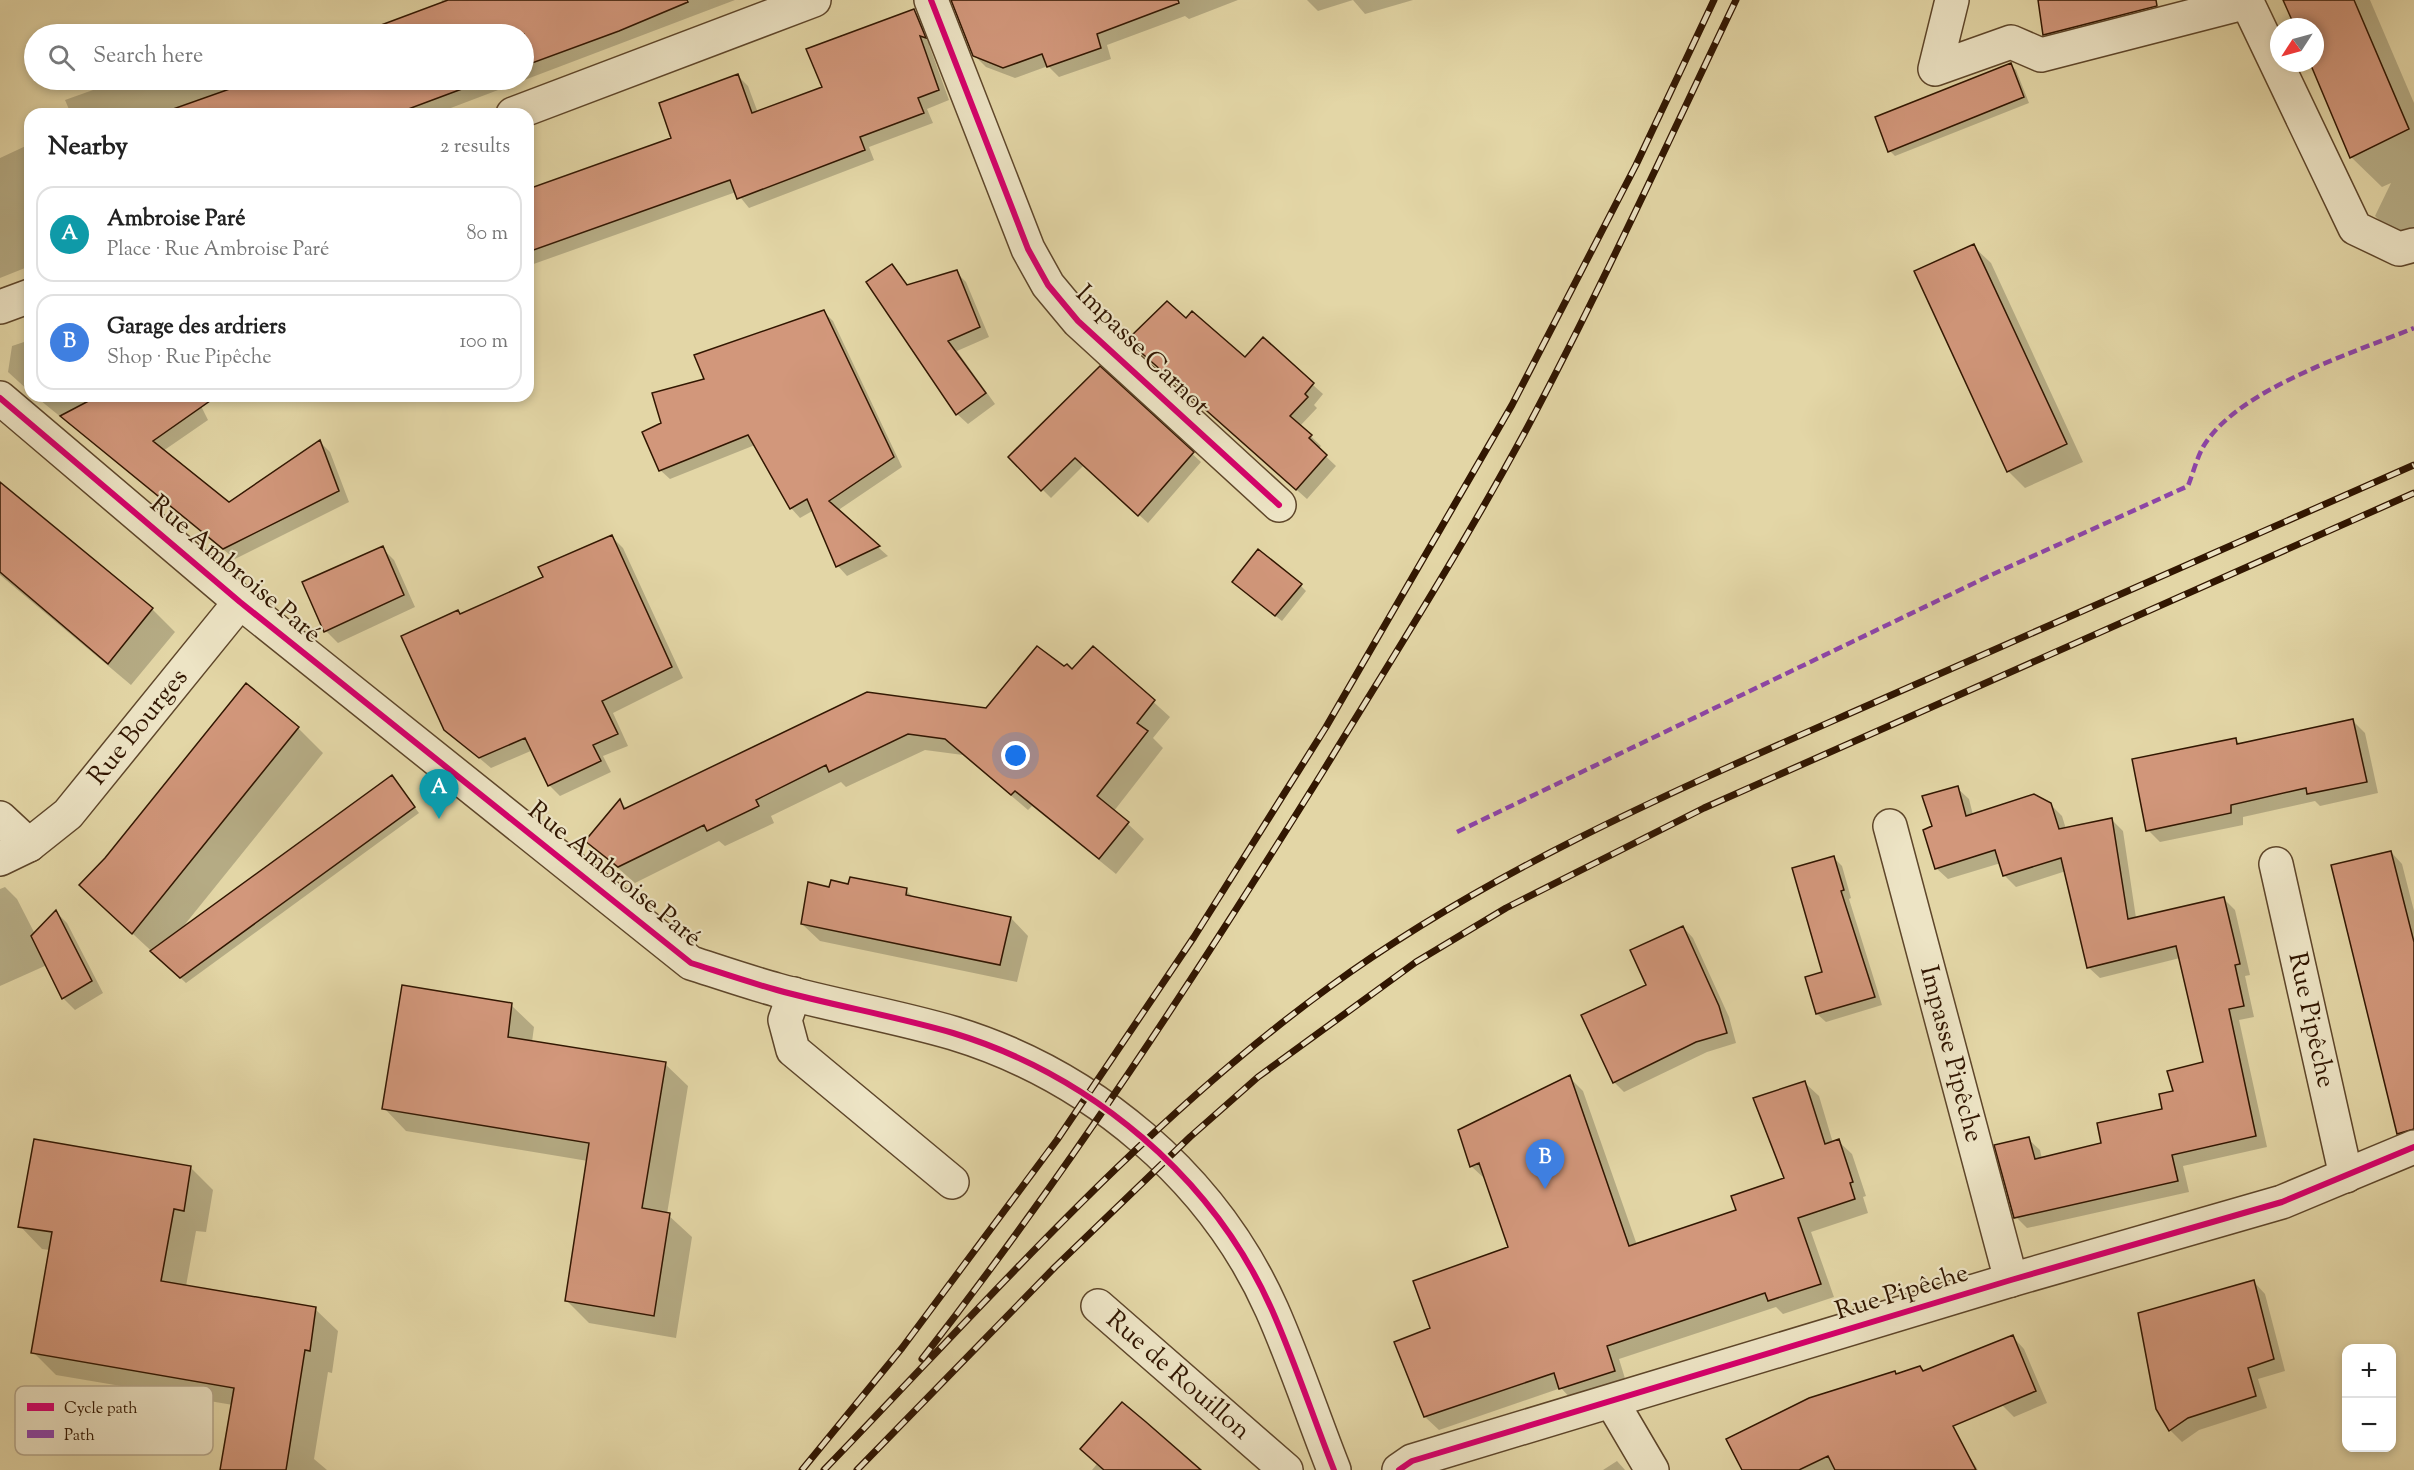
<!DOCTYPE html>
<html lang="en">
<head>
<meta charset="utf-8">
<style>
	:root { --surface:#fff; --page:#f6f6f6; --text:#222; --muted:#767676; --line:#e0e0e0; --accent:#0f766e }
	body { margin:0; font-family:"Sorts Mill Goudy",serif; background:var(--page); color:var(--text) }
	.controls { position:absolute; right:18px; bottom:18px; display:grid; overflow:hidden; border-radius:12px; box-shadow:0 3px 9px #0003 }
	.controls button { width:54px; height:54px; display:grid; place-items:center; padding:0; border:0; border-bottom:2px solid var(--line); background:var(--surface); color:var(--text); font:30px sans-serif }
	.compass { position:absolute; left:2270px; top:18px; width:54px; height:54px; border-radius:50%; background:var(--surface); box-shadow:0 3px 9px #0003; rotate:234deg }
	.you { position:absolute; left:1016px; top:756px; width:21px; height:21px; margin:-15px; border:4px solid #fff; border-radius:50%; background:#1a73e8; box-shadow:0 0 0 9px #1a73e833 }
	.badge { display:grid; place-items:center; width:39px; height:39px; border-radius:50%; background:var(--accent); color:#fff; font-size:20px; font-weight:700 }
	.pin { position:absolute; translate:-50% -50px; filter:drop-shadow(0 2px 3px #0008) }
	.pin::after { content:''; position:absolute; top:32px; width:21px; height:18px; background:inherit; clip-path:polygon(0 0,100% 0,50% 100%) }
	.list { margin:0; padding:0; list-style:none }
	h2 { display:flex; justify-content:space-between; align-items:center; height:78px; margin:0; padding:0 24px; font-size:26px }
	h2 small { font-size:20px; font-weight:400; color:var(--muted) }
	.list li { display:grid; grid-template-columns:39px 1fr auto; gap:18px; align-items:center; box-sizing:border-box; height:96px; margin:0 12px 12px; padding:0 12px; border:2px solid var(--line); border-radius:18px }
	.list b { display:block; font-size:22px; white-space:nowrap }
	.list p { margin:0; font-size:20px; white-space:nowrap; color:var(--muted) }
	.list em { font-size:20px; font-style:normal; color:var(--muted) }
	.icon { flex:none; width:33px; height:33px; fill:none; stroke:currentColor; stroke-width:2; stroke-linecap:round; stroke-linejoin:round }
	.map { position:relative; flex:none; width:2414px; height:1470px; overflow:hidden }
	.search { position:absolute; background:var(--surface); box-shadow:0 3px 9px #0003; left:24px; top:24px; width:510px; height:66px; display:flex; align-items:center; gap:15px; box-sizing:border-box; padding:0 21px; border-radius:33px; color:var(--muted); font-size:22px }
	.panel { position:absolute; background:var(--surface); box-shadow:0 3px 9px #0003; left:24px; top:108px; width:510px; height:294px; border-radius:18px }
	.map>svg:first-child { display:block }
	.shadow { fill:#0003 }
	.building { fill:#d2977b; stroke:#311601; stroke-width:1.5 }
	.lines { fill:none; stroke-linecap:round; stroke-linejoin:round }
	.minor-casing { stroke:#5e462a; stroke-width:36 }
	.minor { stroke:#ede4c5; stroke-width:33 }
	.rail-casing { stroke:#311601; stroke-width:7 }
	.rail { stroke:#ede4c5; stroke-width:4.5; stroke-dasharray:14; stroke-linecap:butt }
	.quiet { stroke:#8e44ad; stroke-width:4.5; stroke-dasharray:9 4.5; stroke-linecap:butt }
	.cycleway-casing { stroke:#ede4c5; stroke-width:10 }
	.cycleway { stroke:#d6006c; stroke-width:6 }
	.labels { text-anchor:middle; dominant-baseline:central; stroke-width:4.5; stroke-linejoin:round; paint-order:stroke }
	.street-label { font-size:26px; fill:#311601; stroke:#ede4c5 }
	.key { fill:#ede4c5; stroke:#b5a68a; stroke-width:1.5 }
	.key-label { font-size:16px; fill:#311601 }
</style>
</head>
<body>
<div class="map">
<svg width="2414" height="1470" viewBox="0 0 2414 1470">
	<rect width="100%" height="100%" fill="#e3d6a6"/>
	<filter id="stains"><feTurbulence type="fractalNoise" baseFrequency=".00333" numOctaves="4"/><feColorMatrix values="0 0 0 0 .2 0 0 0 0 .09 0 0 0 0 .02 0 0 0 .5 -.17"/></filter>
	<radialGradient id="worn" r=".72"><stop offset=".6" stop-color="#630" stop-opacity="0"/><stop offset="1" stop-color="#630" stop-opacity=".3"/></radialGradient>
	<path class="shadow" d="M 442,0 L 735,0 L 435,114 L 71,114 L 65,100 L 121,80 L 524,80 L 524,34 L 362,34 L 419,15 L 441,4 Z
		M 953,0 L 1238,0 L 1189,19 L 1185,16 L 1107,45 L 1111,59 L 1059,77 L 1048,66 L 1015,78 L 986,67 L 974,55 Z
		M 1307,0 L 1413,0 L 1365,14 L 1353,0 L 1318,11 Z
		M 2040,0 L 2124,0 L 2129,41 L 2067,57 L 2044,35 Z
		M 2285,0 L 2370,0 L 2414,103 L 2414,250 L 2405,246 L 2375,216 L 2391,183 L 2382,187 L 2351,157 L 2311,63 L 2315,63 L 2315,27 L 2296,27 Z
		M 914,11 L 925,21 L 935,47 L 929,45 L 949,100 L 927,109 L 933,123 L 869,147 L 874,160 L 749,208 L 736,192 L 528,266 L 528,190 L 673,138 L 738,76 L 748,86 L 758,113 L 824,87 Z
		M 333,28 L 340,34 L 316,34 Z
		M 2010,65 L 2016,70 L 2029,103 L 1895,156 L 1890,151 Z
		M 30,144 L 30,266 L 0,278 L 0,158 Z
		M 1973,246 L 1991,263 L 2083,462 L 2025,488 L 2008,471 Z
		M 892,266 L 909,286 L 956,272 L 966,282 L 989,337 L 957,351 L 995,404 L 968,424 L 957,414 Z
		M 824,312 L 833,321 L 902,467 L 837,511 L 888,556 L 847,576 L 838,566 L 814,510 L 800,518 L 791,508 L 755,445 L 670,479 L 660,470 L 663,424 L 706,380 Z
		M 1186,320 L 1245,360 L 1263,340 L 1323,394 L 1314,405 L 1317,408 L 1300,426 L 1321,446 L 1318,449 L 1336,466 L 1307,499 L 1139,350 Z
		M 30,340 L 30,392 L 8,372 L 12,346 Z
		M 1100,369 L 1201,462 L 1148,523 L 1084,465 L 1051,498 L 1010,457 Z
		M 35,396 L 196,396 L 208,420 L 163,451 L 228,504 L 320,442 L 330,452 L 349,502 L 235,559 Z
		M 0,485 L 152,609 L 175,632 L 131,685 L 0,575 Z
		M 611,536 L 623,548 L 683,678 L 613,713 L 628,746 L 603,756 L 611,772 L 560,796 L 549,785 L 533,750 L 491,768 L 445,729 L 461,615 L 545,578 Z
		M 382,548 L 394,560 L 415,607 L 338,643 L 326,631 Z
		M 1301,586 L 1306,591 L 1282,621 L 1240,588 Z
		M 1094,648 L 1170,717 L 1153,738 L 1163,748 L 1114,811 L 1144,839 L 1116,874 L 1032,806 L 1028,810 L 963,755 L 925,750 L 846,787 L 841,782 L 771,816 L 774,823 L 725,846 L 719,841 L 635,883 L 587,841 L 620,801 L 627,809 L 986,710 L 1065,668 L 1072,671 Z
		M 2353,721 L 2365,733 L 2378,793 L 2320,806 L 2315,801 L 2243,817 L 2243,825 L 2160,842 L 2148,830 L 2236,740 L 2241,745 Z
		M 298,728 L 323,753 L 182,928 L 392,777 L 419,813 L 186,983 L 107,910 L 106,859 Z
		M 1957,788 L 1969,799 L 1973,815 L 2050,804 L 2062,816 L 2066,829 L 2111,819 L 2123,831 L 2136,918 L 2224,899 L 2235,910 L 2250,975 L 2245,976 L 2254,1017 L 2239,1020 L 2267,1147 L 2183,1166 L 2189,1192 L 2027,1228 L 2016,1217 L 2028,1139 L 2040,1150 L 2042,1159 L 2103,1145 L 2163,1110 L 2205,1063 L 2180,958 L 2100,978 L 2088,967 L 2066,871 L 2016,887 L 2005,876 L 2001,863 L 1948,879 L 1936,868 L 1934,827 Z
		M 2391,852 L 2402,864 L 2414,911 L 2414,1087 Z
		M 1834,858 L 1842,866 L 1851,898 L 1849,899 L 1882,1005 L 1826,1022 L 1817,1014 Z
		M 849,886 L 906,890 L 915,899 L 1011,918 L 1028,936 L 1017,982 L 820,941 L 802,924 L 831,888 Z
		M 5,887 L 17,899 L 35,934 L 56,912 L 67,923 L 103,993 L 75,1010 L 63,998 L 47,965 L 0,986 L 0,889 Z
		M 1683,927 L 1693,938 L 1729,1017 L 1736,1043 L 1707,1052 L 1624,1092 L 1614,1082 L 1648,986 Z
		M 511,1005 L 534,1027 L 532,1042 L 665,1064 L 688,1086 L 667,1214 L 692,1237 L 676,1338 L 589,1323 L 566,1300 L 588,1161 L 406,1131 L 384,1108 Z
		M 1569,1077 L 1583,1091 L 1637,1245 L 1738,1211 L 1786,1179 L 1805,1083 L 1819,1096 L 1833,1143 L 1838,1141 L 1852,1154 L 1866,1196 L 1863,1197 L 1868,1213 L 1811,1232 L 1834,1297 L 1783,1314 L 1776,1307 L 1619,1359 L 1627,1385 L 1574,1402 L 1561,1388 L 1439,1430 L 1425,1417 L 1396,1343 L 1432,1329 L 1510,1248 L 1485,1179 L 1471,1166 Z
		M 190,1167 L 213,1190 L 206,1232 L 196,1231 L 186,1286 L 315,1309 L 338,1331 L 332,1373 L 328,1372 L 314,1459 L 327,1470 L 221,1470 L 233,1405 L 56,1375 L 33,1352 L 50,1250 L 42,1249 L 20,1226 Z
		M 2254,1282 L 2265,1294 L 2285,1371 L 2258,1379 L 2267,1408 L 2199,1430 L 2182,1442 L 2170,1430 L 2158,1408 Z
		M 2013,1337 L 2024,1349 L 2047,1403 L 2014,1417 L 2002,1405 L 1995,1392 L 1834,1470 L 1743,1470 L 1897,1375 L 1924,1372 Z
		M 1960,1442 L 1978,1470 L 1931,1470 Z
		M 1617,1461 L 1625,1470 L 1603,1470 Z
		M 1097,1464 L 1196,1470 L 1092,1470 Z"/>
	<path class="building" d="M 448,0 L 687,0 L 688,2 L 619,31 L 524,66 L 524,34 L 357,34 Z
		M 951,0 L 1178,0 L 1179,3 L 1097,34 L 1101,48 L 1047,67 L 1042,54 L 1003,68 L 973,56 Z
		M 2038,0 L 2156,0 L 2157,6 L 2043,35 Z
		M 2283,0 L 2354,0 L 2409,129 L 2350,158 L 2310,63 L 2315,63 L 2315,27 L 2295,27 Z
		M 914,9 L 926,38 L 920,36 L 939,90 L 918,98 L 924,113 L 860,137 L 865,150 L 737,199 L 730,180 L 528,252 L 528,189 L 671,138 L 659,103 L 738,74 L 752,113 L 822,87 L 806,49 Z
		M 2011,63 L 2024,97 L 1888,152 L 1875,117 Z
		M 255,80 L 486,80 L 395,114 L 173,114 L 173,109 Z
		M 1974,244 L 2067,444 L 2007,472 L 1914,271 Z
		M 892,264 L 907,285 L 957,270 L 980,327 L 948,341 L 986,393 L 956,415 L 866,282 Z
		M 1167,301 L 1186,318 L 1192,311 L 1245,357 L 1263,337 L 1314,383 L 1305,394 L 1308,397 L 1290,416 L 1312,435 L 1309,438 L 1327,455 L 1296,490 L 1127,340 Z
		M 824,310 L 894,457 L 829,501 L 880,546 L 836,567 L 807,499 L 790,509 L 748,435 L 659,471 L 642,432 L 661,423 L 652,393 L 704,379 L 694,355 Z
		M 1100,366 L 1194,452 L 1138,516 L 1075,458 L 1041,491 L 1008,457 Z
		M 98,396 L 217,396 L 153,441 L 229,502 L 320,440 L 339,491 L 223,549 L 60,416 Z
		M 0,482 L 153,608 L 108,664 L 0,572 Z
		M 612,535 L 672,667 L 602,701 L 618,734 L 593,745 L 601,761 L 548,786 L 525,738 L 479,758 L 444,730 L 401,636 L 458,610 L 460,614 L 543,577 L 538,567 Z
		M 383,546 L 404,595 L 324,632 L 302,582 Z
		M 1258,549 L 1302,584 L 1275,616 L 1232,582 Z
		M 1037,646 L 1064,666 L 1067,664 L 1072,669 L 1093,646 L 1155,700 L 1137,723 L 1148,731 L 1097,796 L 1129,822 L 1099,859 L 1015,791 L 1011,795 L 945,739 L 908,734 L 829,772 L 826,765 L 756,800 L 759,806 L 707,831 L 704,825 L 618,867 L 585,841 L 620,799 L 624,809 L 867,692 L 986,708 Z
		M 246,683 L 299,727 L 132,934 L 79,885 L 105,858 Z
		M 2353,719 L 2367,782 L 2307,794 L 2306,788 L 2231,805 L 2231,813 L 2146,831 L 2132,759 L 2236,738 L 2237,744 Z
		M 392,775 L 415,807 L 180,978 L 150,951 Z
		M 1958,786 L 1966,816 L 2034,794 L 2051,803 L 2059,829 L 2112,818 L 2128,919 L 2224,897 L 2240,964 L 2235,965 L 2244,1006 L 2229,1009 L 2256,1136 L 2172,1155 L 2178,1181 L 2014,1218 L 1994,1145 L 2029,1137 L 2035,1159 L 2101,1143 L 2097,1123 L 2162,1109 L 2159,1094 L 2173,1091 L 2167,1071 L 2203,1062 L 2176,946 L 2087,968 L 2061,858 L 2003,876 L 1995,850 L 1935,869 L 1923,830 L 1932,826 L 1922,796 Z
		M 2391,851 L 2414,942 L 2414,1129 L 2397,1134 L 2331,865 Z
		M 1834,856 L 1844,890 L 1841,891 L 1875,997 L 1816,1014 L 1805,977 L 1822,972 L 1792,868 Z
		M 850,877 L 907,888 L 906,895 L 1011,917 L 1000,965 L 801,924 L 808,882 L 829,887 L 831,880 L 848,884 Z
		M 56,910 L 92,981 L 62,999 L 31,936 Z
		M 1683,926 L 1719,1006 L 1727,1033 L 1696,1042 L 1613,1083 L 1581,1015 L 1646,985 L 1630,950 Z
		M 402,985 L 512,1003 L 508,1037 L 666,1062 L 642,1208 L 670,1213 L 654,1316 L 565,1301 L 589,1143 L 382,1109 Z
		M 1570,1075 L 1629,1246 L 1736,1210 L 1731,1196 L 1784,1178 L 1753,1098 L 1805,1081 L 1825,1144 L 1839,1139 L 1853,1182 L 1850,1183 L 1855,1199 L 1798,1218 L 1821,1284 L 1768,1301 L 1765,1293 L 1607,1346 L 1615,1371 L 1559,1389 L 1554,1373 L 1424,1417 L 1394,1342 L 1430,1328 L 1413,1281 L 1508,1247 L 1479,1163 L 1470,1167 L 1458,1130 Z
		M 34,1139 L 191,1166 L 184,1211 L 174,1209 L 161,1281 L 316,1307 L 310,1351 L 305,1350 L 286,1470 L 220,1470 L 234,1388 L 31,1353 L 52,1232 L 18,1227 Z
		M 2254,1280 L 2274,1359 L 2248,1368 L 2256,1396 L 2188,1418 L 2169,1431 L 2156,1409 L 2138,1313 Z
		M 2013,1335 L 2036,1391 L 1953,1426 L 1976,1470 L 1835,1470 L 1828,1456 L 1799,1470 L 1742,1470 L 1726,1439 L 1809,1398 L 1895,1371 L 1896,1374 L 1920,1366 L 1923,1371 Z
		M 1122,1402 L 1146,1422 L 1201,1470 L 1104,1470 L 1080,1449 Z"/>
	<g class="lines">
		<defs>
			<g id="minor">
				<path d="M 931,0 L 1028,249 L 1048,285 L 1078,321 L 1279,505"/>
				<path d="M 1952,0 L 1935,69 L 2011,42 L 2041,55 L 2247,2 L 2355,228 L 2399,249 L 2414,245"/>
				<path d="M 513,114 L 814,0"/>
				<path d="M 0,307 L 30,296"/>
				<path d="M 0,398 L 240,602 L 691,963 C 719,972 748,982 777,990 C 835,1006 895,1016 953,1033 C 1091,1075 1213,1177 1272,1310 C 1295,1362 1313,1417 1334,1470"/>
				<path d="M 0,818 L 29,845"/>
				<path id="s1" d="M 1890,826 L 2011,1280"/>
				<path id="s2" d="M 0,859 L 29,845 L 68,814 L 240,602"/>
				<path id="s3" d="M 2276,864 L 2346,1176"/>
				<path d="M 794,994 L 785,1020 L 793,1050 L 952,1182"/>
				<path id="s4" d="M 1098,1306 L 1286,1470"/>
				<path d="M 1612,1402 L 1652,1470"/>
				<path d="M 1399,1470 L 1412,1461 L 2011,1280 L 2282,1202 L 2414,1147"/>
			</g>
		</defs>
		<use href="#minor" class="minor-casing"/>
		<use href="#minor" class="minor"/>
		<defs>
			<path id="rail" d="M 922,1359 C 1068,1172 1197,974 1322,773 C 1391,660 1463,547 1526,430 C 1601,289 1667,144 1736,0
				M 802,1470 L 902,1348 L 1057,1140 L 1194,937 L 1326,727 L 1512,405 L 1636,165 L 1714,0
				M 824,1470 C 986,1303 1140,1125 1328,988 C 1491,869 1678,789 1862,708 C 2046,627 2230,546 2414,465
				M 857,1470 L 1055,1267 L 1190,1137 L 1258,1077 L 1416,962 L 1506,908 L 1704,808 L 2414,493"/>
		</defs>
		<use href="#rail" class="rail-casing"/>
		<use href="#rail" class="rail"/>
		<path class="quiet" d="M 1457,832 L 1991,575 L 2188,486 C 2193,473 2197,458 2203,447 C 2237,389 2353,353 2414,328"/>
		<defs>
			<path id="cycleway" d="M 931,0 L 1028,249 L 1048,285 L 1078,321 L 1279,505
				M 0,398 L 240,602 L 691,963 C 719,972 748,982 777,990 C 835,1006 895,1016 953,1033 C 1091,1075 1213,1177 1272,1310 C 1295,1362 1313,1417 1334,1470
				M 1399,1470 L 1412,1461 L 2011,1280 L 2282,1202 L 2414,1147"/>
		</defs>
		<use href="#cycleway" class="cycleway-casing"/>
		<use href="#cycleway" class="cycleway"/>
	</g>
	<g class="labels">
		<g class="street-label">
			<text transform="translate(1142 351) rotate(44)">Impasse Carnot</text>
			<text transform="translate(235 570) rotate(40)">Rue Ambroise Paré</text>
			<text stroke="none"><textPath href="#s2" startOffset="194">Rue Bourges</textPath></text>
			<text transform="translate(614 875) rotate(39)">Rue Ambroise Paré</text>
			<text stroke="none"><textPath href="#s3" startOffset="160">Rue Pipêche</textPath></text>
			<text stroke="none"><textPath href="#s1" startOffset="236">Impasse Pipêche</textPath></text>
			<text transform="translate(1902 1293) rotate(-17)">Rue Pipêche</text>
			<text stroke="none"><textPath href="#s4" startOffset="106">Rue de Rouillon</textPath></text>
		</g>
	</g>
	<rect x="15" y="1386" width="198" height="69" rx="9" class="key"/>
	<rect x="27" y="1403" width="27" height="8" fill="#d6006c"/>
	<rect x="27" y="1430" width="27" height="8" fill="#8e44ad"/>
	<g class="key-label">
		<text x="64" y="1413">Cycle path</text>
		<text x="64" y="1440">Path</text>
	</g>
	<rect width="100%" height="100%" filter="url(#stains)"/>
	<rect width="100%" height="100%" fill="url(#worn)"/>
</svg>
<div class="controls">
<button>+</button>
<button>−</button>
</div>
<svg class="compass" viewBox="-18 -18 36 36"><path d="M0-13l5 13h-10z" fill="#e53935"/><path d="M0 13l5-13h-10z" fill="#767676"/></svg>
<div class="you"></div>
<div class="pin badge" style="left:439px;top:819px;background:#0f9aa8">A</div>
<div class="pin badge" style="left:1545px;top:1189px;background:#3f7fe0">B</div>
<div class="search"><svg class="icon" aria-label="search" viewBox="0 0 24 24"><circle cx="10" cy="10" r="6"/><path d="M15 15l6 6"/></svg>Search here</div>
<section class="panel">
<h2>Nearby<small>2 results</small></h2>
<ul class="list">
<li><span class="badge" style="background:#0f9aa8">A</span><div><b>Ambroise Paré</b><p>Place · Rue Ambroise Paré</p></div><em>80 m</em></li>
<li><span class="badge" style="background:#3f7fe0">B</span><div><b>Garage des ardriers</b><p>Shop · Rue Pipêche</p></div><em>100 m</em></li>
</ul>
</section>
</div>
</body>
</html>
